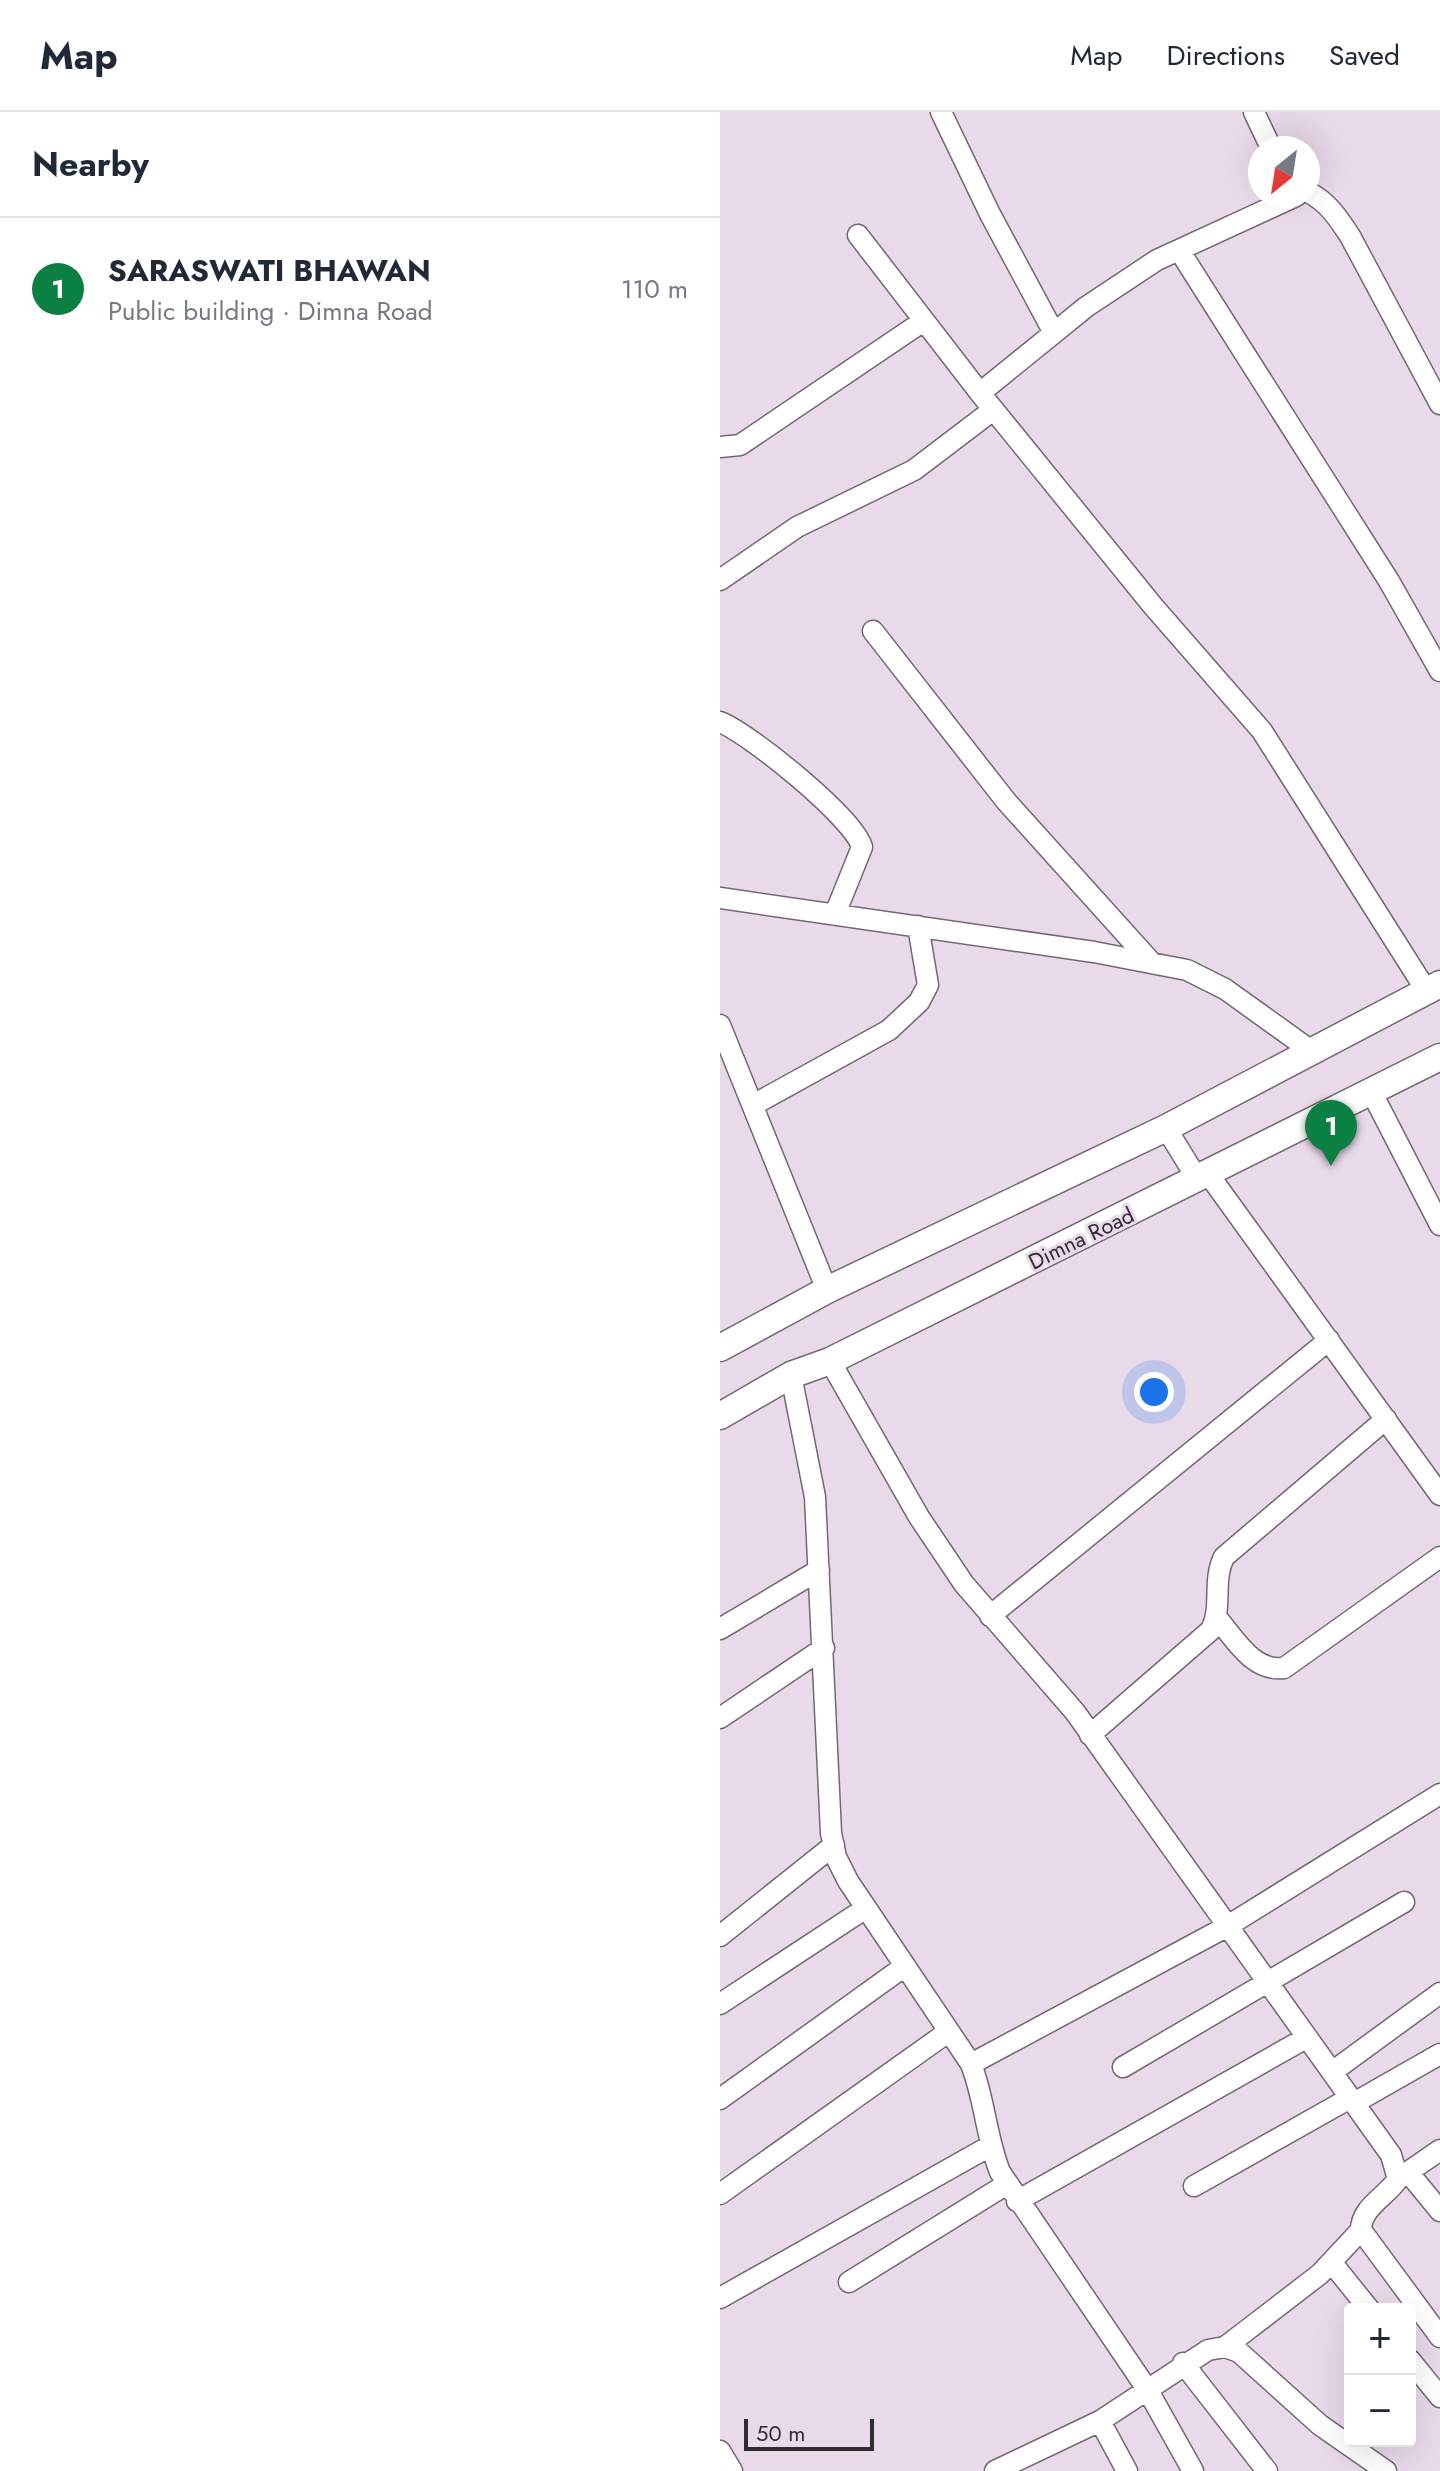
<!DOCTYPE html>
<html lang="en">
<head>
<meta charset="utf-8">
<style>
	:root { --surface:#fff; --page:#f2f2f3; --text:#1f2937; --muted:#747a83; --line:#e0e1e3; --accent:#0b8043 }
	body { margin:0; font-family:Jost,sans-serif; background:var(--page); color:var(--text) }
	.controls { position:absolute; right:24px; bottom:24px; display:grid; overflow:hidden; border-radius:8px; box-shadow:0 8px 32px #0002 }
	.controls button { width:72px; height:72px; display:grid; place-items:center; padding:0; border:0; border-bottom:2px solid var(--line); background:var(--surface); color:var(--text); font:40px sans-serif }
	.compass { position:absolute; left:528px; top:24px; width:72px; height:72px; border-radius:50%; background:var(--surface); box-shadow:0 8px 32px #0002; rotate:210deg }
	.scale { position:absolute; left:24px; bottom:20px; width:130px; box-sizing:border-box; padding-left:8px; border:4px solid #312c32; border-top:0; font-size:22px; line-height:28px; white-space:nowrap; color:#312c32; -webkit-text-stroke:6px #e9daea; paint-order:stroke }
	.you { position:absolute; left:434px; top:1280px; width:28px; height:28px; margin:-20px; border:6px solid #fff; border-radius:50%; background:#1a73e8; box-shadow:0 0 0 12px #1a73e833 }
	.badge { display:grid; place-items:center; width:52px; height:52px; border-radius:50%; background:var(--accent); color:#fff; font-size:26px; font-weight:700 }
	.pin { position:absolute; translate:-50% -66px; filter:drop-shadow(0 2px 4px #0008) }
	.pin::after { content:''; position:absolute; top:42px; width:28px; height:24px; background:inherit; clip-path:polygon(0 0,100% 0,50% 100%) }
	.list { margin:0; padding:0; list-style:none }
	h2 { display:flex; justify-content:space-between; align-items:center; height:104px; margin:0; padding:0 32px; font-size:34px }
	h2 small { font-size:26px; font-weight:400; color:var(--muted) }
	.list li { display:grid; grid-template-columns:52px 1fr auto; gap:24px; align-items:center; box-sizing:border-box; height:144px; padding:0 32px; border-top:2px solid var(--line) }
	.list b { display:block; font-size:30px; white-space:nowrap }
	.list p { margin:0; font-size:26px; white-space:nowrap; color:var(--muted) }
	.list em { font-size:26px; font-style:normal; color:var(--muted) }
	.map { position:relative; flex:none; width:720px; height:2359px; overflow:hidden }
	header { display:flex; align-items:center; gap:48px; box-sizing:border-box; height:112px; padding:0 40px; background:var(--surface); border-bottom:2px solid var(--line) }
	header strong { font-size:38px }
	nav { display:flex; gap:44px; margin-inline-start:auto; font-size:28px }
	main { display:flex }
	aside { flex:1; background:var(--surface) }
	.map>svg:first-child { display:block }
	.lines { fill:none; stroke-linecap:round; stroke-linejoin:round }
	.minor-casing { stroke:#746775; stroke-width:23 }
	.tertiary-casing { stroke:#746775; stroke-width:29 }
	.minor { stroke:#fff; stroke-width:20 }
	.tertiary { stroke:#fff; stroke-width:26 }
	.labels { text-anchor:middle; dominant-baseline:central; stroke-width:6; stroke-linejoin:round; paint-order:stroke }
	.street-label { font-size:22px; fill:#312c32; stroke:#e9daea }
</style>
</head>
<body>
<header>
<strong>Map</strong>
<nav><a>Map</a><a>Directions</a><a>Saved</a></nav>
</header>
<main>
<aside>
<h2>Nearby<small></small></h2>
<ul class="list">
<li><span class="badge">1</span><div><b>SARASWATI BHAWAN</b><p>Public building · Dimna Road</p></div><em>110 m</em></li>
</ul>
</aside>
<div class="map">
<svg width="720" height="2359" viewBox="0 0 720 2359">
	<rect width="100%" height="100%" fill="#e9daea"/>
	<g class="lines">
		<defs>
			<path id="minor" d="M 221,0 L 270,102 L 334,221
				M 534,0 L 551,36
				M 588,80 C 608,90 618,106 630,124 L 720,292
				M 138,123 L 260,281 L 433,494 L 542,619 L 706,878
				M 459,138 L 669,469 L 720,559
				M 260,281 L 366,195 L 437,148 L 576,84
				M 0,335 L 20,333 L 202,210
				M 0,468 L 77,415 L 194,358 L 273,298
				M 153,519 L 286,689 L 431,850
				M 0,610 C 29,621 134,706 142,735 L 115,802
				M 0,786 L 374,840 L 467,858 L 505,877 L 590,938
				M 0,913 L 107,1178
				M 652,981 L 720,1113
				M 33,993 L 169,918 L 199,890 L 208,873 L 198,814
				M 446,1016 L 478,1068
				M 489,1063 L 720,1383
				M 110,1249 L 199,1405 L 244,1472 L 355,1600 L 671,2043 L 678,2067 C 667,2084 641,2095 641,2118 L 720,2225
				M 71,1263 L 95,1385 L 111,1721 L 116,1745 L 128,1769 L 251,1952 C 265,1988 266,2025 280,2060 L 427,2277 L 473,2359
				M 270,1504 L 609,1228
				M 497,1506 C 515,1527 533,1560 564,1556 L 720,1445
				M 0,1517 L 99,1458
				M 0,1606 L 104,1536
				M 370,1623 L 491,1518 C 503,1495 492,1469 504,1445 L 666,1307
				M 0,1824 L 114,1733
				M 0,1892 L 146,1796
				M 251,1952 L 506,1815 L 720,1682
				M 403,1955 L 684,1790
				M 612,1960 L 720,1881
				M 0,1987 L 185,1854
				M 634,1991 L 720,1942
				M 688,2060 L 720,2099
				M 678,2067 L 720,2038
				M 474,2074 L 630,1986
				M 0,2082 L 228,1920
				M 297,2089 L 586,1926
				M 612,2151 L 649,2197
				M 129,2170 L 287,2072
				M 0,2186 L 270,2034
				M 505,2235 L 600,2162 L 641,2118
				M 690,2248 L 720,2285
				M 463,2251 L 547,2359
				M 380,2309 L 407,2359
				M 0,2339 L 12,2359
				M 275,2359 L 380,2309 L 488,2238 L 505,2235 L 519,2240 L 600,2313 L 666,2359"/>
			<path id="tertiary" d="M 0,1236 L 107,1178 L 446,1016 L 720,872
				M 0,1304 L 71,1263 L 110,1249 L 720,945"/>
		</defs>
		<use href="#minor" class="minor-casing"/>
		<use href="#tertiary" class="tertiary-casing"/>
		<use href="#minor" class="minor"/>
		<use href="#tertiary" class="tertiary"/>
	</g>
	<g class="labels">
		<g class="street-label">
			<text transform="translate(361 1126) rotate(-26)">Dimna Road</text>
		</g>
	</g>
</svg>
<div class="controls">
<button>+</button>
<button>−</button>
</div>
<svg class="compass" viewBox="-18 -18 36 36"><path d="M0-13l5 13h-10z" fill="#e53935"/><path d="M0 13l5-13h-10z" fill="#747a83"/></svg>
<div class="scale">50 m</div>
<div class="you"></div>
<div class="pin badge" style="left:611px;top:1054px">1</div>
</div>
</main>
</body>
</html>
